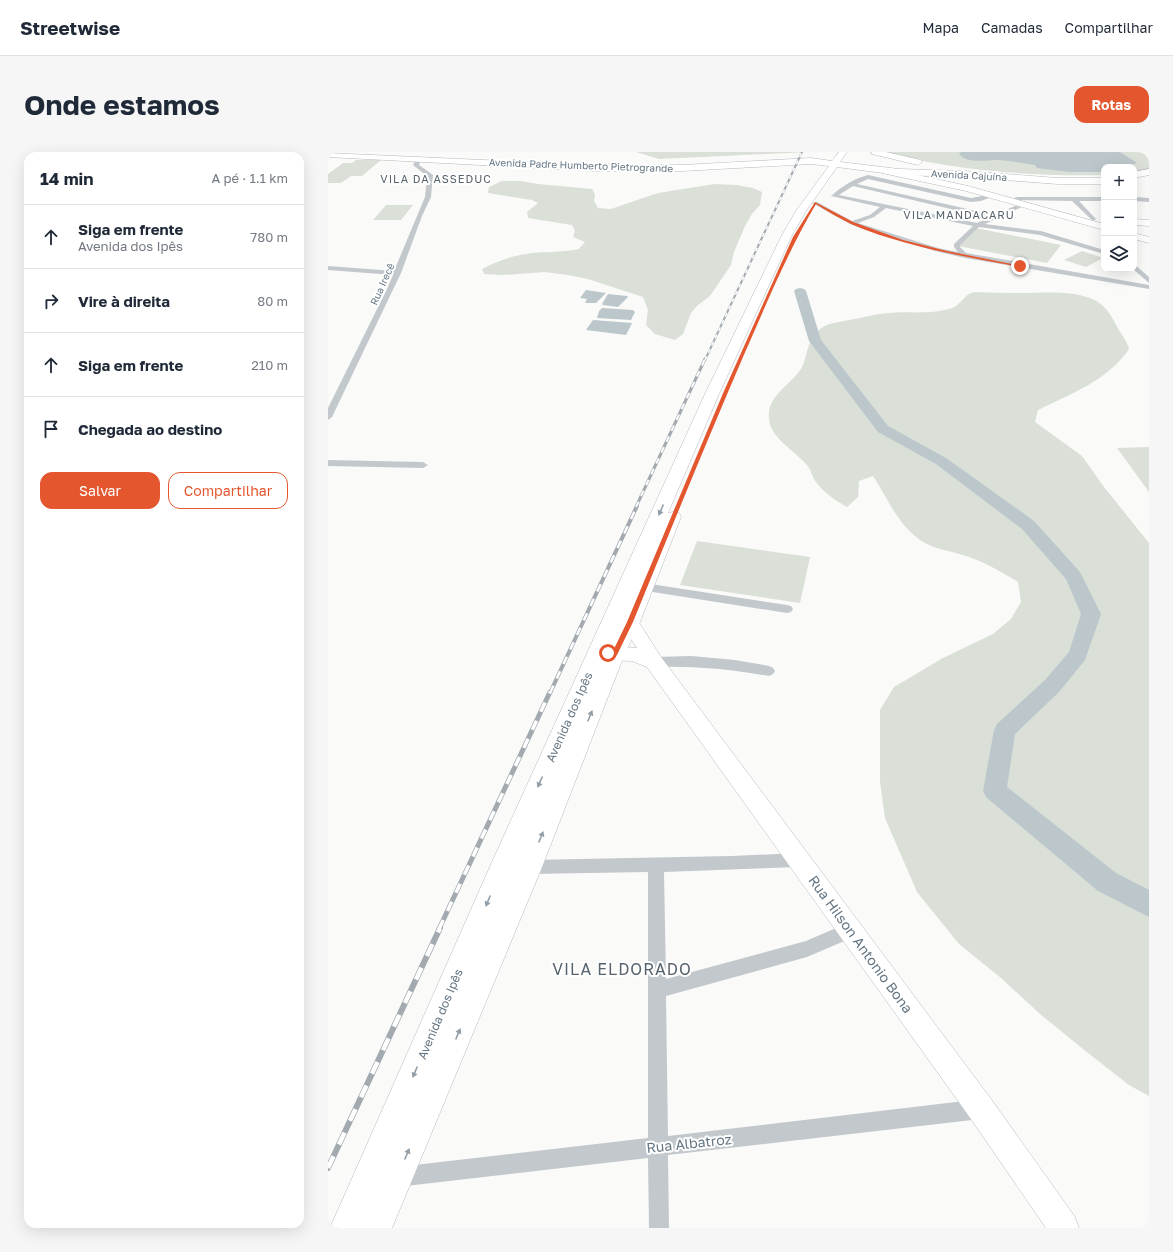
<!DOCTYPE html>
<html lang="pt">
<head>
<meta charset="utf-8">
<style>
	:root { --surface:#fff; --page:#f6f6f7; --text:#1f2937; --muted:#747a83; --line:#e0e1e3; --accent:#e4572e }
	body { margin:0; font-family:"Golos Text",sans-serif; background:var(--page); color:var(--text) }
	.controls { position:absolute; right:12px; top:12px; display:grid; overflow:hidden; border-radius:8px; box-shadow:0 4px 16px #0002 }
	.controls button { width:36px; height:36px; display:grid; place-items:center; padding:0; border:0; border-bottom:1px solid var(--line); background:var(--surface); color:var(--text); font:20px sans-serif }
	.stop { position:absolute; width:12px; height:12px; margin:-9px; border:3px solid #e4572e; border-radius:50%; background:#fff }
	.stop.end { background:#e4572e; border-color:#fff; box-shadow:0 1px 4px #0008 }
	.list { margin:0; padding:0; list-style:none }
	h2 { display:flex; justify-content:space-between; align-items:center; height:52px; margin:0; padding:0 16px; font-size:17px }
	h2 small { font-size:13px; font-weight:400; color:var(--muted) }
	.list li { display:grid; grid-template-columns:26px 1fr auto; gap:12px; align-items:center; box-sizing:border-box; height:64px; padding:0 16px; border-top:1px solid var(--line) }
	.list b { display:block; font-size:15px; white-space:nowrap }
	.list p { margin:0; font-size:13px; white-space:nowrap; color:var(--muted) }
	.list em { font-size:13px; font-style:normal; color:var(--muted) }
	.actions { display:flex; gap:8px; padding:12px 16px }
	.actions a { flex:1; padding:9px 0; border:1px solid var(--accent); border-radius:12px; text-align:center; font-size:14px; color:var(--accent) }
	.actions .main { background:var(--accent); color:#fff }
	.icon { flex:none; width:22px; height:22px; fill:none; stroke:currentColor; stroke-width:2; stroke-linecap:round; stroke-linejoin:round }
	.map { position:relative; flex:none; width:821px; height:1076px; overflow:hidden; border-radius:12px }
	header { display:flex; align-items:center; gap:24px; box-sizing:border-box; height:56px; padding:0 20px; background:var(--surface); border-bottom:1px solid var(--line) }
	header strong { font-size:19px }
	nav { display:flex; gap:22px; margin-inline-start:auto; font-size:14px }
	.intro { display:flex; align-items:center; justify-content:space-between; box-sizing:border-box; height:96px; padding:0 24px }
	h1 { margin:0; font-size:28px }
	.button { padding:10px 18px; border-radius:12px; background:var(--accent); color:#fff; font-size:14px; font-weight:700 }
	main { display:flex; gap:24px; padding:0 24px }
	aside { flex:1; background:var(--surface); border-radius:12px; box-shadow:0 4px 16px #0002 }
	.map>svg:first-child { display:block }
	.green { fill:#dadfd7 }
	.water { fill:#bbc7cb }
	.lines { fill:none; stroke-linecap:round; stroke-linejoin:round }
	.river { fill:#bbc7cb; fill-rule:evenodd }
	.secondary-casing { stroke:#b3babf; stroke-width:1 }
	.primary-casing { stroke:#b5babe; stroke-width:1 }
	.street { fill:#c3c8cc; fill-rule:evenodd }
	.secondary { fill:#fff; fill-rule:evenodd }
	.primary { fill:#fff; fill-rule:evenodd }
	.rail-far4-casing { stroke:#a2aab0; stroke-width:2 }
	.rail-far3-casing { stroke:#a2aab0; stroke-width:3 }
	.rail-far2-casing { stroke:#a2aab0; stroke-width:4 }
	.rail-far1-casing { stroke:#a2aab0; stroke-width:5 }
	.rail-casing { stroke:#a2aab0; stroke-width:6 }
	.rail-far4 { stroke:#fff; stroke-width:1.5; stroke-dasharray:4; stroke-linecap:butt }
	.rail-far3 { stroke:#fff; stroke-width:2; stroke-dasharray:6; stroke-linecap:butt }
	.rail-far2 { stroke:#fff; stroke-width:2.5; stroke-dasharray:8; stroke-linecap:butt }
	.rail-far1 { stroke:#fff; stroke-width:3.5; stroke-dasharray:10; stroke-linecap:butt }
	.rail { stroke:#fff; stroke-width:4.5; stroke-dasharray:13; stroke-linecap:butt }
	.oneway { fill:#939fa8 }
	.route { fill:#e4572e }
	.labels { text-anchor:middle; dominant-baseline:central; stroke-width:4; stroke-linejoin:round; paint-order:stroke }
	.far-street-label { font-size:10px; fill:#657683; stroke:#fff }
	.far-neighbourhood-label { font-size:11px; letter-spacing:1px; fill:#57646e; stroke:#fff }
	.street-label { font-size:12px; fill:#657683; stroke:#fff }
	.near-street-label { font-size:14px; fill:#657683; stroke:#fff }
	.near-neighbourhood-label { font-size:16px; letter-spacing:1px; fill:#57646e; stroke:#fff }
</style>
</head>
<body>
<header>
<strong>Streetwise</strong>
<nav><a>Mapa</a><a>Camadas</a><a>Compartilhar</a></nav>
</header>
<div class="intro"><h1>Onde estamos</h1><a class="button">Rotas</a></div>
<main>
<aside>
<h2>14 min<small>A pé · 1.1 km</small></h2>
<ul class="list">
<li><svg class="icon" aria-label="ahead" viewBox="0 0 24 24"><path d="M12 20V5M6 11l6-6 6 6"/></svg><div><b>Siga em frente</b><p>Avenida dos Ipês</p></div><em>780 m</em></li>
<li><svg class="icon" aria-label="right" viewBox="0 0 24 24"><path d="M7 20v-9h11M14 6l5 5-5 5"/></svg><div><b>Vire à direita</b></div><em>80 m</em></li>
<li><svg class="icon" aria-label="ahead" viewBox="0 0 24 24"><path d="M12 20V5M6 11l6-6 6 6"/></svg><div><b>Siga em frente</b></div><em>210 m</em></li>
<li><svg class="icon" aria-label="arrive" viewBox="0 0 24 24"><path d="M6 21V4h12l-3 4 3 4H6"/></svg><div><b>Chegada ao destino</b></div></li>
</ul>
<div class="actions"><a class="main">Salvar</a><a>Compartilhar</a></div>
</aside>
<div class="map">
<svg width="821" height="1076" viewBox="0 0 821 1076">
	<rect width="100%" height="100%" fill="#fafaf8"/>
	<path class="green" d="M 308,0 L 481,0 L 331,7 Z
		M 556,0 L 821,0 L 821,18 L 806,20 L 806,15 L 776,15 L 776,23 C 707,25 622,18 556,0 Z
		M 28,8 L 53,8 L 34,24 L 23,24 L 13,31 L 0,31 L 0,22 L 15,11 L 24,11 Z
		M 174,29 L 193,29 L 210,32 L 264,37 L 267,42 L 266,49 L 270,56 L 283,57 L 330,41 L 387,32 L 408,33 L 425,36 L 434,40 L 432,53 L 424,62 L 417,74 L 406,100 L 403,113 L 382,144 L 370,153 L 363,161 L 355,182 L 347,188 L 327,182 L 318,173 L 320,158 L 315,145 L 260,127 L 240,123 L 217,120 L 175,123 L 156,122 L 154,117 C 167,110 183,104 198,102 C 216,99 233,101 251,97 L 257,90 L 245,85 L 247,79 L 244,73 L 200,66 L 199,60 L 210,51 L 204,48 L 160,41 L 161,35 Z
		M 58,53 L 85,53 L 73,68 L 45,68 Z
		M 647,76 L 733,93 L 719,111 L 630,94 Z
		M 754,99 L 775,106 L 758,115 L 736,108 Z
		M 647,140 C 664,141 680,141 697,141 C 718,141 743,138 764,147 C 779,153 784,166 791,178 C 795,185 799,189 801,197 C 780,228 743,242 710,258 L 707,270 L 754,304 L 776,335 L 821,391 L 821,944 L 801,933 L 755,897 L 712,862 L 673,826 L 631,792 L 589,740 L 557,666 L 552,630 L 552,558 L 566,535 L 615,506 L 665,482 L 683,467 L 693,450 L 690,430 C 675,421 659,411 641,405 C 625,399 606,398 592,388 C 570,373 559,345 545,324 L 531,329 L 530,345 L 519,355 C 507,348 496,341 488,330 C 484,325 483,317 478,312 C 464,296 438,284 441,260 C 443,242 464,231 473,217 C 480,205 479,185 492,177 C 500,171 511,170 521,168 C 533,166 547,162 560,161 C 577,159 594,162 611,159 C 616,158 624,157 628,154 C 635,149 638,141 647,140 Z
		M 821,295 L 821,340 L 789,296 Z
		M 369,389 L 482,405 L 472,451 L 352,433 Z"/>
	<path class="water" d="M 633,0 L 792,0 L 809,11 L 796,15 L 776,15 L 776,19 L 773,20 L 741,20 L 709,16 L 707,13 C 695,11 683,9 671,8 C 659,7 641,13 631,2 Z
		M 258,138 L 278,141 L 268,151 L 257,151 L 259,147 L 252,146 Z
		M 280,142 L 299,144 L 300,145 L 290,155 L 275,153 L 274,152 Z
		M 274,156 L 305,158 L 307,160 L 303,168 L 269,166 L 271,159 Z
		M 265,168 L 304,171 L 298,183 L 258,178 Z"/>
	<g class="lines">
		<path class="river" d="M 472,136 L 476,137 L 478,139 L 493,188 L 560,274 L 618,306 L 706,369 L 752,420 L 773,462 L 757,508 L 731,540 L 687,582 L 679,635 L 788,721 L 821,738 L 821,765 L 770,739 L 659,646 L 655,639 L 666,578 L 669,572 L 717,528 L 741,500 L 753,462 L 738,427 L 694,377 L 608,312 L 550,280 L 481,189 L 466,139 L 468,137 Z"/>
		<defs>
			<path id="secondary" d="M 554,17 L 585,22 L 640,34 L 776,72 L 776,78 L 638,39 L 554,21 Z
				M 806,67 L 821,68 L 821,74 L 806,73 Z
				M 806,81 L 821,85 L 821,91 L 806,87 Z
				M 287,462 L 308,466 L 333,505 L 663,947 L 747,1065 L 751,1076 L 718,1076 L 643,967 L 319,515 L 304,509 L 280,508 L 265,503 L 262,498 L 265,493 L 271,491 L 280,494 L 309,496 L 296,476 L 281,472 L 278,468 L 281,464 Z"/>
			<path id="primary" d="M 511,0 L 519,0 L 512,10 L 571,17 L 636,19 L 730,26 L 776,26 L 776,32 L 730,32 L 636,25 L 571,23 L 509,15 L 478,59 L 464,83 L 391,242 L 340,361 L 345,360 L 351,361 L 353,365 L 312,470 L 297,501 L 214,715 L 64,1076 L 2,1076 L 164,710 L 377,242 L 454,83 L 468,59 L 501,14 L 483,12 L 354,19 L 266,19 L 0,5 L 0,1 L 266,13 L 354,13 L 483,6 L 504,9 Z
				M 543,0 L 558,0 L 593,8 L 594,10 L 590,13 L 544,2 Z
				M 821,17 L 821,23 L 806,26 L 806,20 Z"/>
		</defs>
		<use href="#secondary" class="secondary-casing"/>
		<use href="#primary" class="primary-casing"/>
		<path class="street" d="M 90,6 L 93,8 L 91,13 L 105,23 L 103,45 L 94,64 L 73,121 L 4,265 L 0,268 L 0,256 L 58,139 L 65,123 L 0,118 L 0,114 L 66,119 L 97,45 L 99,24 L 85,13 L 88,7 Z
			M 540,23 L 643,46 L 666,42 L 666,44 L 653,49 L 643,50 L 540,27 L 529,32 L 666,63 L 694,51 L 698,51 L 698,53 L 657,72 L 713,79 L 776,98 L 776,102 L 712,83 L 651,75 L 632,93 L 632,95 L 638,101 L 821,133 L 821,137 L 637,106 L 607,99 L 535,77 L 522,72 L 484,51 L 489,50 L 524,69 L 542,63 L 552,55 L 503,44 C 513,35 527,26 540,23 ZM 525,34 L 661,66 L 649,71 L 511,43 ZM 558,56 L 645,74 L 626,92 L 626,95 L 630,100 L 610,96 L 530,71 L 546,65 Z
			M 688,45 L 776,45 L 776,49 L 751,49 L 767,66 L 768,67 L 765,69 L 744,49 L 686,48 L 685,47 Z
			M 806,45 L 821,46 L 821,50 L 806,49 Z
			M 806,112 L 821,125 L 821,131 L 805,117 Z
			M 0,308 L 95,310 L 100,313 L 95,316 L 0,314 Z
			M 316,431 L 459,453 L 463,454 L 465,457 L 463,460 L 459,461 L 312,438 L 310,435 L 312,432 Z
			M 363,504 L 407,508 L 441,514 L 445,516 L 447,519 L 445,522 L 441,524 C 401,517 367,514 326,515 L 322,513 L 320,510 L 322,507 L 326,505 Z
			M 471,701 L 476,703 L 479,708 L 476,713 L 471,715 L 336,720 L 338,827 L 478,789 L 522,770 L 528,772 L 530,778 L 528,784 L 479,805 L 338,844 L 340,984 L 653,947 L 660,950 L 663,957 L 660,964 L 653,967 L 340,1003 L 341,1076 L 321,1076 L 320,1006 L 69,1035 L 62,1032 L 59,1025 L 62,1018 L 69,1015 L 320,986 L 320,720 L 201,722 L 195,720 L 193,715 L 195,710 L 201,708 L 404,704 Z"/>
		<use href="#secondary" class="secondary"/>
		<use href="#primary" class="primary"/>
		<defs>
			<path id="rail-far4" d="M 377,208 L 474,0"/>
			<path id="rail-far3" d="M 308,355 L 377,207"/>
			<path id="rail-far2" d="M 222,541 L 309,354"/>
			<path id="rail-far1" d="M 111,777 L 222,540"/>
			<path id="rail" d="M 0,1016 L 112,776"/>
		</defs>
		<use href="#rail-far4" class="rail-far4-casing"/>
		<use href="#rail-far3" class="rail-far3-casing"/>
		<use href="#rail-far2" class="rail-far2-casing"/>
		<use href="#rail-far1" class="rail-far1-casing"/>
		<use href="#rail" class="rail-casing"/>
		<use href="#rail-far4" class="rail-far4"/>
		<use href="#rail-far3" class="rail-far3"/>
		<use href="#rail-far2" class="rail-far2"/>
		<use href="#rail-far1" class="rail-far1"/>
		<use href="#rail" class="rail"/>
	</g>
	<defs><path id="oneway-solid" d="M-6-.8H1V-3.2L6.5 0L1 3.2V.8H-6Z"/></defs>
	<g class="oneway">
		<use href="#oneway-solid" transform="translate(333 358) rotate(114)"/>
		<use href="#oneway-solid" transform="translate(262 564) rotate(-68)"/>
		<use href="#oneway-solid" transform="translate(212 630) rotate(114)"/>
		<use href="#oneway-solid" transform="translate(213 685) rotate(-68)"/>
		<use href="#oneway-solid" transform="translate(160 749) rotate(113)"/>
		<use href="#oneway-solid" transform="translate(130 882) rotate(-67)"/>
		<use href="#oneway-solid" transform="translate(87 920) rotate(113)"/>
		<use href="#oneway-solid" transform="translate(79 1002) rotate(-67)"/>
	</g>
	<path class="route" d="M 487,50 L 525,70 L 575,88 L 619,99 L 694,114 L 692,115 C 635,104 577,95 523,72 C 511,66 499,59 488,52 C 459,101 438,153 415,205 C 377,293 341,382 305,470 L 289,503 L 277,502 L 277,499 L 285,499 L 299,470 L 396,239 L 439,143 L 465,85 Z"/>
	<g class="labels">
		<g class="far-street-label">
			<text transform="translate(253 13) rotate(2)">Avenida Padre Humberto Pietrogrande</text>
			<text transform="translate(641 23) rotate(3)">Avenida Cajuína</text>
			<text transform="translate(54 132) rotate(-66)">Rua Irecê</text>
		</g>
		<g class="far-neighbourhood-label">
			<text x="108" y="26">VILA DA ASSEDUC</text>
			<text x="631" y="62">VILA MANDACARU</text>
		</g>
		<g class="street-label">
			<text transform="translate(241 565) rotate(-66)">Avenida dos Ipês</text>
			<text transform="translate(112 862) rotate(-67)">Avenida dos Ipês</text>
		</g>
		<g class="near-street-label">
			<text transform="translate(533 792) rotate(54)">Rua Hilson Antonio Bona</text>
			<text transform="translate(361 991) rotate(-6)">Rua Albatroz</text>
		</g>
		<g class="near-neighbourhood-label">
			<text x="294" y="817">VILA ELDORADO</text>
		</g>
	</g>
</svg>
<div class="controls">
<button>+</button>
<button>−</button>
<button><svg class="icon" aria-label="layers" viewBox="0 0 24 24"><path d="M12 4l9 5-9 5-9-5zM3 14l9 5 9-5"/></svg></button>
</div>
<div class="stop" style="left:280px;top:501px"></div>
<div class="stop end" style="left:692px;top:114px"></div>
</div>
</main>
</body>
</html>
